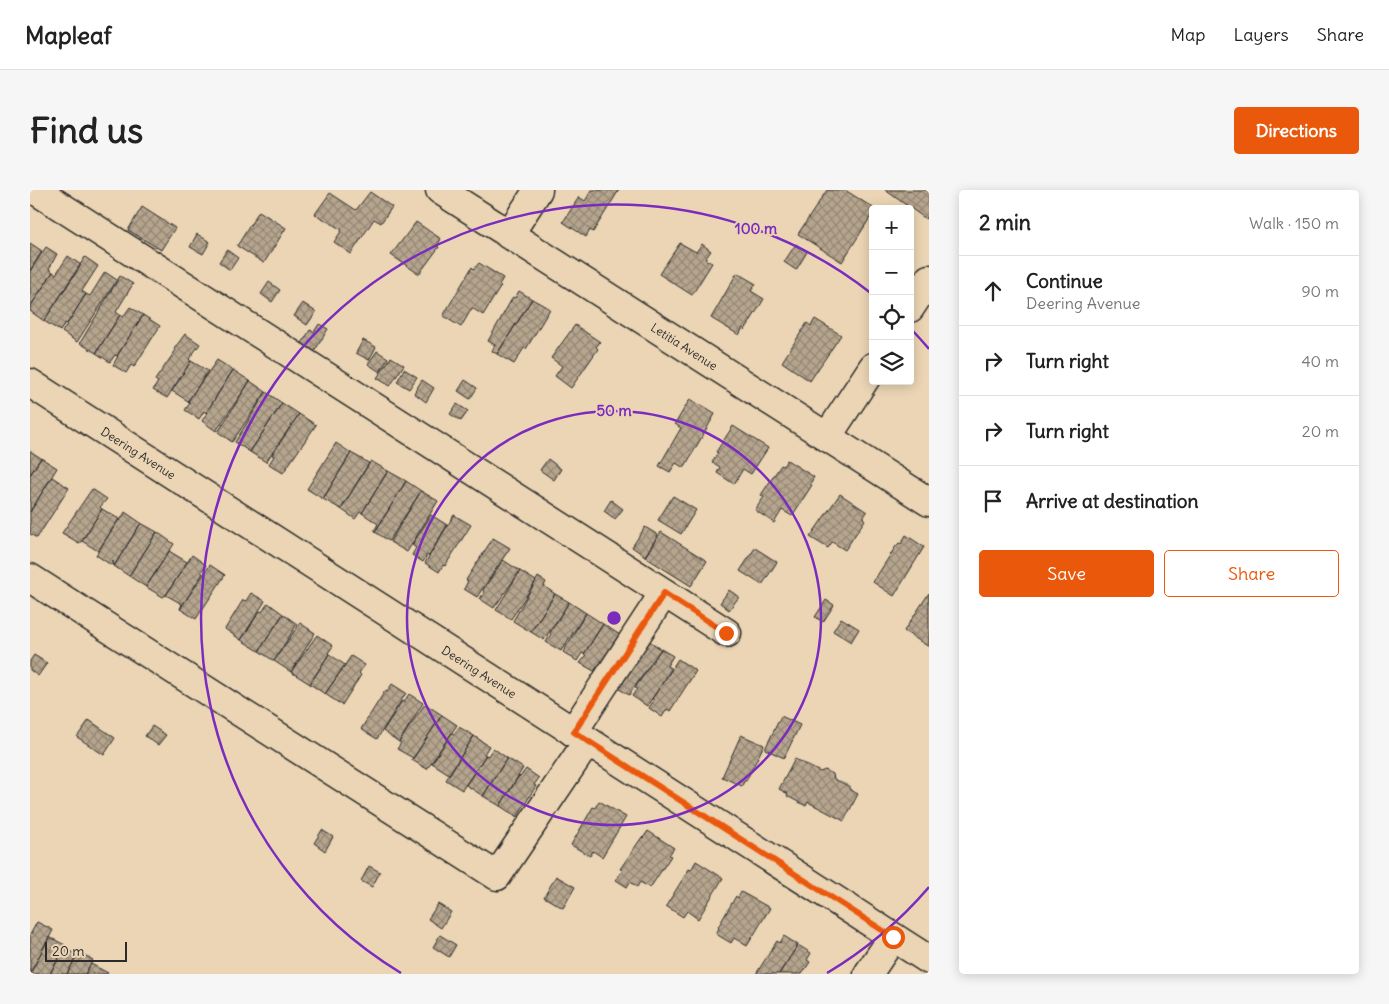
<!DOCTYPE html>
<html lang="en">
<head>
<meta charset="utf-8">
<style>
	:root { --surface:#fff; --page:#f6f6f6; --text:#222; --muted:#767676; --line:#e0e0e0; --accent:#ea580c }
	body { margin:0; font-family:Delius,sans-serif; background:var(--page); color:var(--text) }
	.controls { position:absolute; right:15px; top:15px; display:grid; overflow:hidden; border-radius:5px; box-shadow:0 2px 12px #0003 }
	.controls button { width:45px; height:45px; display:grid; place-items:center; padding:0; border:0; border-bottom:1px solid var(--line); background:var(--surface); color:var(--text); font:25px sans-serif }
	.scale { position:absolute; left:15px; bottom:12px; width:82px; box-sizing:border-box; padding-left:5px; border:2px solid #2b2b2b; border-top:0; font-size:14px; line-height:18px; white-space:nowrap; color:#2b2b2b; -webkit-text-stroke:4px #ebd5b4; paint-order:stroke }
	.stop { position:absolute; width:15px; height:15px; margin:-11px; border:4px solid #ea580c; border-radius:50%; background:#fff }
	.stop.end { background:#ea580c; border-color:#fff; box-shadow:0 1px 5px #0008 }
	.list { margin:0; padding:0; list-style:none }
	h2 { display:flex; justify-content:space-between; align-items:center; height:65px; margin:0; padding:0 20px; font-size:21px }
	h2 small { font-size:16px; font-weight:400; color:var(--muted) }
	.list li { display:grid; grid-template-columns:32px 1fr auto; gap:15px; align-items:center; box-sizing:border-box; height:70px; padding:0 20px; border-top:1px solid var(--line) }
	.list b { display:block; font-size:19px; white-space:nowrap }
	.list p { margin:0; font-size:16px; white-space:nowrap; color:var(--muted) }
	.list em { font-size:16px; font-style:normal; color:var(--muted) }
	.actions { display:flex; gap:10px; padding:15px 20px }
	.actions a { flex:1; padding:11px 0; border:1px solid var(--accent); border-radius:5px; text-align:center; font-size:18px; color:var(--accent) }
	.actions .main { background:var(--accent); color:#fff }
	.icon { flex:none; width:28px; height:28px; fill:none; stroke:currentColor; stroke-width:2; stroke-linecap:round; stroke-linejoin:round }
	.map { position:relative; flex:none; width:899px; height:784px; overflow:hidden; border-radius:5px }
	header { display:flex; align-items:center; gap:30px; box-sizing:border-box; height:70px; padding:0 25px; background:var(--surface); border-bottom:1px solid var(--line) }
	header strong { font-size:24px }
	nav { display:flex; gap:28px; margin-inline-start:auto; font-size:18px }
	.intro { display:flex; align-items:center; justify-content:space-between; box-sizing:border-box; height:120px; padding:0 30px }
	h1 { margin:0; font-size:35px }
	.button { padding:12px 22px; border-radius:5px; background:var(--accent); color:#fff; font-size:18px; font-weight:700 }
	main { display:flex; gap:30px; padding:0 30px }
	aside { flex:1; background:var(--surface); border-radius:5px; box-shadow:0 2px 12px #0003 }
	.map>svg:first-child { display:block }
	.building { fill:url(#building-cross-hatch); stroke:#2b2b2b }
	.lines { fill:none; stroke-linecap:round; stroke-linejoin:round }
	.minor-casing { stroke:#2b2b2b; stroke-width:31 }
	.minor { stroke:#ebd5b4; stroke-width:28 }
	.route { stroke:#ea580c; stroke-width:6 }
	.ring { fill:none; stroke:#7b2cbf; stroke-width:2.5 }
	.labels { text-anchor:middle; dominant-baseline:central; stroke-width:4; stroke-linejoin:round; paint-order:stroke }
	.street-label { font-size:12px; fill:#2b2b2b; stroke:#ebd5b4 }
	.centre { fill:#7b2cbf; stroke:#ebd5b4; stroke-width:2.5 }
	.ring-label { font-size:15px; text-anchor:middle; font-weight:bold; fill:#7b2cbf; stroke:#ebd5b4; stroke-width:4; stroke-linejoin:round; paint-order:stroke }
</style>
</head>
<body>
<header>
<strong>Mapleaf</strong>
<nav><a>Map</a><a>Layers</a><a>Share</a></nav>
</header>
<div class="intro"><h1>Find us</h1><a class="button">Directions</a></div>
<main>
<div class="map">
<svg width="899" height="784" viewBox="0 0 899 784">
	<defs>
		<pattern id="building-cross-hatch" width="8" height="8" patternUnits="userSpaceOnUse" patternTransform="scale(1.25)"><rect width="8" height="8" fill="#b6a58e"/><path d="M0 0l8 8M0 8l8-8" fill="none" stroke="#948774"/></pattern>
	</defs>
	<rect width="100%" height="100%" fill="#ebd5b4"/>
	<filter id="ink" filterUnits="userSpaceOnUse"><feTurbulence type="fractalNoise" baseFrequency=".02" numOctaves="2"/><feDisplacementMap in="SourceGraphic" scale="10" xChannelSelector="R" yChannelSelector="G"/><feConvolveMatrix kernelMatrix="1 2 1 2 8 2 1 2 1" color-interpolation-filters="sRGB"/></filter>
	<g filter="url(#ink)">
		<path class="building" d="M 562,0 L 589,0 L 563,42 L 560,40 L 556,47 L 533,32 L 549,7 L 555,11 Z
			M 797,0 L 815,0 L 845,19 L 843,19 L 843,23 L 812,72 L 768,44 Z
			M 855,0 L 899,0 L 899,25 L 896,29 Z
			M 340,2 L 362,17 L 351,33 L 344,29 L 321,64 L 304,52 L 312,40 L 285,24 L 300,3 L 326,20 Z
			M 112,17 L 145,38 L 131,60 L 98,40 Z
			M 229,21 L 256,38 L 234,73 L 207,56 Z
			M 386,32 L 411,49 L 407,56 L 409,57 L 389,84 L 361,65 Z
			M 167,44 L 180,52 L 173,64 L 160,57 Z
			M 0,53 L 12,61 L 0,81 Z
			M 650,53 L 666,62 L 672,54 L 681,61 L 675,69 L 682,73 L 662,105 L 629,84 Z
			M 766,54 L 777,62 L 766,80 L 754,72 Z
			M 16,57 L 27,64 L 19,79 L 23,82 L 0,117 L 0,81 Z
			M 197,60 L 208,68 L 200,80 L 189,72 Z
			M 38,66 L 51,75 L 14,131 L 0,121 L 0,117 L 23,82 L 26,84 Z
			M 55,67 L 68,76 L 52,101 L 56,104 L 37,134 L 35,133 L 30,141 L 14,131 Z
			M 449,73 L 473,88 L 469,95 L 471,96 L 453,125 L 442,118 L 431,137 L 413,126 L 442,77 L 444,79 Z
			M 75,82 L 87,90 L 47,152 L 32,142 L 56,104 L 60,106 Z
			M 707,83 L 726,94 L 721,101 L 734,109 L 715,140 L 713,138 L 709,145 L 681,128 Z
			M 90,86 L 103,94 L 86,122 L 90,125 L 66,163 L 50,153 Z
			M 239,92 L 250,100 L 242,112 L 231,104 Z
			M 489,101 L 502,109 L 467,164 L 462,161 L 465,155 L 458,151 L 483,107 L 485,108 Z
			M 502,109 L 520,119 L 496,159 L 494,158 L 484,174 L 467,164 Z
			M 273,113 L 286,122 L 277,135 L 264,126 Z
			M 100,117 L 113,125 L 87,166 L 85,165 L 80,172 L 66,163 L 90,125 L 93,127 Z
			M 113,125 L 130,136 L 104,177 L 101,175 L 96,183 L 83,175 L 88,166 L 87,166 Z
			M 785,129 L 811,145 L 780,191 L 752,172 L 777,133 L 781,136 Z
			M 289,134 L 298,139 L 284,162 L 271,155 L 280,140 L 284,142 Z
			M 545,135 L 570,152 L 566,157 L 568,159 L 541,198 L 525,186 L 532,176 L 521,168 Z
			M 155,144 L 170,154 L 159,169 L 161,171 L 137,208 L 123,200 L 128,192 L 125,190 L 146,160 L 144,159 Z
			M 333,150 L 346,157 L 339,170 L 326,163 Z
			M 347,161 L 358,168 L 350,182 L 338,174 Z
			M 361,167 L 374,175 L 360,196 L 347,188 Z
			M 187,170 L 203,180 L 176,223 L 174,221 L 169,229 L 155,220 L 160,213 L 158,211 Z
			M 161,171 L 178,181 L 158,211 L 142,201 Z
			M 374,179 L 387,187 L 379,199 L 367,192 Z
			M 203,180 L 220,191 L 186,241 L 172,231 L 177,223 L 176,223 Z
			M 392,190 L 404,198 L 396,212 L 384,203 Z
			M 435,190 L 447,198 L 440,209 L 428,201 Z
			M 220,191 L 236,202 L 202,252 L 188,242 Z
			M 236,202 L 252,213 L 220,262 L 205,252 Z
			M 660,209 L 685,224 L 654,278 L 646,273 L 640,282 L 629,276 L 651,238 L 645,234 Z
			M 252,213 L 269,224 L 236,272 L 220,262 Z
			M 427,214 L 438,221 L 431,231 L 420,224 Z
			M 269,224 L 286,235 L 253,283 L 239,274 L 244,266 L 242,265 Z
			M 703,236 L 738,258 L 721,284 L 713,279 L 704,294 L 687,283 L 690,277 L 682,272 L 688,263 L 686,262 Z
			M 306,253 L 321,263 L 293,309 L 277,299 Z
			M 0,261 L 11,268 L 0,285 Z
			M 321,263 L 339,273 L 311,319 L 293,309 Z
			M 11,268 L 27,278 L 0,322 L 0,285 Z
			M 518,269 L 531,279 L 524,290 L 510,280 Z
			M 757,270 L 784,287 L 780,294 L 782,295 L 762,326 L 752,320 L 744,333 L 725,320 L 734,307 L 731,305 L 751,275 L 753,276 Z
			M 341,271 L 358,281 L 332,323 L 330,322 L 325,329 L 311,319 Z
			M 358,281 L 376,291 L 345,342 L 344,341 L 348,334 L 332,323 Z
			M 22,287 L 39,298 L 7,348 L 0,344 L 0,322 Z
			M 376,291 L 391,301 L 359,351 L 345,342 Z
			M 62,299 L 77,309 L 70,317 L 72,319 L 52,351 L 49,353 L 32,343 Z
			M 391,301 L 408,311 L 377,362 L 360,352 Z
			M 810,304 L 837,322 L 833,328 L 835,330 L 815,360 L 802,352 L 798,358 L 780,347 Z
			M 643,306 L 666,320 L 651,344 L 628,330 Z
			M 581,310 L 593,319 L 585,329 L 574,321 Z
			M 72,319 L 89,329 L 68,361 L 52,351 Z
			M 95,322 L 111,333 L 84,376 L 83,371 L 81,375 L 66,365 L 89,329 L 90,331 Z
			M 401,325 L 417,335 L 399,366 L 397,365 L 393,372 L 382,365 L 386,358 L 382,355 Z
			M 424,325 L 441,335 L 415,376 L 413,375 L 409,382 L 395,373 Z
			M 111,333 L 127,342 L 99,386 L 84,376 Z
			M 615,337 L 628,345 L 615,366 L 602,357 Z
			M 127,342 L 144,354 L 116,397 L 99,386 Z
			M 631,342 L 677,371 L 661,396 L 615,367 Z
			M 876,345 L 894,357 L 864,406 L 843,392 L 866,356 L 869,353 L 871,354 Z
			M 463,348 L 480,358 L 447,407 L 434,399 L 438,391 L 436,390 Z
			M 725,358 L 747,372 L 732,395 L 710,381 Z
			M 139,361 L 157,372 L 136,405 L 133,407 L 116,397 Z
			M 162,365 L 176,375 L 171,382 L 173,383 L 150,419 L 152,414 L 136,405 Z
			M 473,370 L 490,381 L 464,418 L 450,409 L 454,402 L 453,400 Z
			M 180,375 L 195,385 L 166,429 L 150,419 Z
			M 490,381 L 506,391 L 481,429 L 466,420 Z
			M 508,387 L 516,392 L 514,396 L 525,404 L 501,442 L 483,431 Z
			M 699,400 L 709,407 L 699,420 L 690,413 Z
			M 221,403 L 235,411 L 211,450 L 195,439 L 213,410 L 216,411 Z
			M 899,403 L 899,457 L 874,441 Z
			M 525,404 L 539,412 L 514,450 L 501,442 Z
			M 796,410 L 804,415 L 793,432 L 785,427 Z
			M 539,412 L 556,423 L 531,461 L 516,452 L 521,444 L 520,443 Z
			M 238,413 L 253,424 L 229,461 L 211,450 L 230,421 L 232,422 Z
			M 556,423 L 573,434 L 554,464 L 552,463 L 547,471 L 533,462 Z
			M 253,424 L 267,434 L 244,471 L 229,461 Z
			M 811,428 L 829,439 L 821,452 L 803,441 Z
			M 270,433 L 285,443 L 261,482 L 244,471 Z
			M 573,434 L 590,445 L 571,475 L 569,474 L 564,481 L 550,473 L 556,466 L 554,464 Z
			M 287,445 L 303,456 L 298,463 L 299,464 L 280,494 L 261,482 Z
			M 615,448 L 631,459 L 599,505 L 586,497 Z
			M 631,459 L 643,466 L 637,476 L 642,479 L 617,516 L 602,506 L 607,499 L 605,498 Z
			M 299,464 L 315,475 L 295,504 L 280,494 Z
			M 4,465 L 17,473 L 8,486 L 0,480 L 0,471 Z
			M 321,466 L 335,475 L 329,483 L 331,485 L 312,515 L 295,504 Z
			M 648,469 L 666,481 L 640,521 L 637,519 L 632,527 L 619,518 L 624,510 L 622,509 Z
			M 362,494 L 376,503 L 347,549 L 331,539 L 355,501 L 357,502 Z
			M 379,504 L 393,513 L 369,552 L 353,541 L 372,511 L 374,512 Z
			M 395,514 L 412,525 L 382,570 L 383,568 L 367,559 L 371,553 L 369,552 Z
			M 412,525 L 427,535 L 397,579 L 382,570 Z
			M 751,526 L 770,535 L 754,568 L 735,559 Z
			M 59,530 L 85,548 L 74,565 L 47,547 Z
			M 122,536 L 136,545 L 128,555 L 115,546 Z
			M 429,537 L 444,546 L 419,584 L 402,573 L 422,543 L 424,544 Z
			M 711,545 L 734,555 L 716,591 L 714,591 L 712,596 L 692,587 Z
			M 444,546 L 459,556 L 454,564 L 456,565 L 432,600 L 416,590 Z
			M 463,558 L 477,568 L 453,606 L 436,595 L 456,565 L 458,566 Z
			M 477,568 L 493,578 L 470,616 L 453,606 Z
			M 765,569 L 790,582 L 795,580 L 803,584 L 804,589 L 821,597 L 819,599 L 828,604 L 814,631 L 778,612 L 776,616 L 757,606 L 758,604 L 749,599 Z
			M 496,579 L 509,588 L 504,595 L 506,596 L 487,627 L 470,616 L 489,586 L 490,587 Z
			M 569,611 L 596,627 L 572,667 L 563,661 L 560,666 L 541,655 L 563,617 L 565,618 Z
			M 292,640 L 303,647 L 295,661 L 284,653 Z
			M 618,641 L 644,658 L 639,665 L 641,666 L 620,698 L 610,692 L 607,697 L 600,692 L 597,697 L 586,690 L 593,680 L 590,679 L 612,647 L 613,648 Z
			M 666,671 L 693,688 L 668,729 L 657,721 L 653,727 L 636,716 L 659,679 L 661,680 Z
			M 339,676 L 350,682 L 342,697 L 331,691 Z
			M 526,686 L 545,697 L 533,718 L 514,707 Z
			M 711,702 L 740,718 L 717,756 L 704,748 L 701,753 L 686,744 L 689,738 L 688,737 L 706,706 L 708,708 Z
			M 408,714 L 421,722 L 411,738 L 398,729 Z
			M 7,732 L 23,740 L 0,784 L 0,745 Z
			M 410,745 L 426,755 L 419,767 L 403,757 Z
			M 754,746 L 768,755 L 749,784 L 726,784 L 747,751 L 750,753 Z
			M 19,747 L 35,755 L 34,758 L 20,784 L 0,784 Z
			M 768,755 L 781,763 L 777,770 L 780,772 L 772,784 L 749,784 Z
			M 34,758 L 47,765 L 37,784 L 20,784 Z
			M 49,762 L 63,770 L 55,784 L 37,784 Z
			M 61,774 L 78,783 L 77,784 L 55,784 Z"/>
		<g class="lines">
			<defs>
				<g id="minor">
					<path d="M 5,0 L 697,443"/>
					<path id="s1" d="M 410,0 L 899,312"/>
					<path d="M 479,45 L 508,0"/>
					<path d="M 880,118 L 899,89"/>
					<path id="s2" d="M 0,193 L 899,770"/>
					<path d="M 797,247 L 843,177"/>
					<path d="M 0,388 L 467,686 L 558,551"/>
					<path d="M 543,542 L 634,403"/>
					<path d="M 838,784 L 863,747"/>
				</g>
			</defs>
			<use href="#minor" class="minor-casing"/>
			<use href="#minor" class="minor"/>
		</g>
	</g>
	<g class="lines" filter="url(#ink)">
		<path class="route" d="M 696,443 L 634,403 L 544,542 L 863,747"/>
	</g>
	<g class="ring">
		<circle cx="584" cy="428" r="207"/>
		<path d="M899 697A414 414 0 0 1 797 783M371 783A414 414 0 1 1 842 104M882 140A414 414 0 0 1 899 159"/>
	</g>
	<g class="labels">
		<g class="street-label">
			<text stroke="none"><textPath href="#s1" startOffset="290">Letitia Avenue</textPath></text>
			<text stroke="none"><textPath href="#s2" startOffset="129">Deering Avenue</textPath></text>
			<text stroke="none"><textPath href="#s2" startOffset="534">Deering Avenue</textPath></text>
		</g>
	</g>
	<circle cx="584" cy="428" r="8" class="centre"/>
	<g class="ring-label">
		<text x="726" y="44">100 m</text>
		<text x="584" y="226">50 m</text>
	</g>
</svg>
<div class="controls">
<button>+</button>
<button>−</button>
<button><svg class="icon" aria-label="locate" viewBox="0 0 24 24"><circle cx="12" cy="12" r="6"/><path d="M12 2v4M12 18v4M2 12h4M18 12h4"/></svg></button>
<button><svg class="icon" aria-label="layers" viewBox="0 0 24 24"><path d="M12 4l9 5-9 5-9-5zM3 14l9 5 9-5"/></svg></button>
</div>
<div class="scale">20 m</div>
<div class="stop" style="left:863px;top:747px"></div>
<div class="stop end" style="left:696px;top:443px"></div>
</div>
<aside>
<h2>2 min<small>Walk · 150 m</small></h2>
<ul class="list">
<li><svg class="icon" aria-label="ahead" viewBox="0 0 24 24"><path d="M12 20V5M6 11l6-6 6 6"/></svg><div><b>Continue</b><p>Deering Avenue</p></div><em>90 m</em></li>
<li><svg class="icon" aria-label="right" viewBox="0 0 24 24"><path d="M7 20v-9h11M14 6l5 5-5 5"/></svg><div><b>Turn right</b></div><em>40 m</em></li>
<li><svg class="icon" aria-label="right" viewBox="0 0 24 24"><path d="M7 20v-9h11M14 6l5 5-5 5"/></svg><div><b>Turn right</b></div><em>20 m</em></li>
<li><svg class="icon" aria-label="arrive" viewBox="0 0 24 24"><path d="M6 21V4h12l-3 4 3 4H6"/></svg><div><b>Arrive at destination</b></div></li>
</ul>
<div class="actions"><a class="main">Save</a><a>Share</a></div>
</aside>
</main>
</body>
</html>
